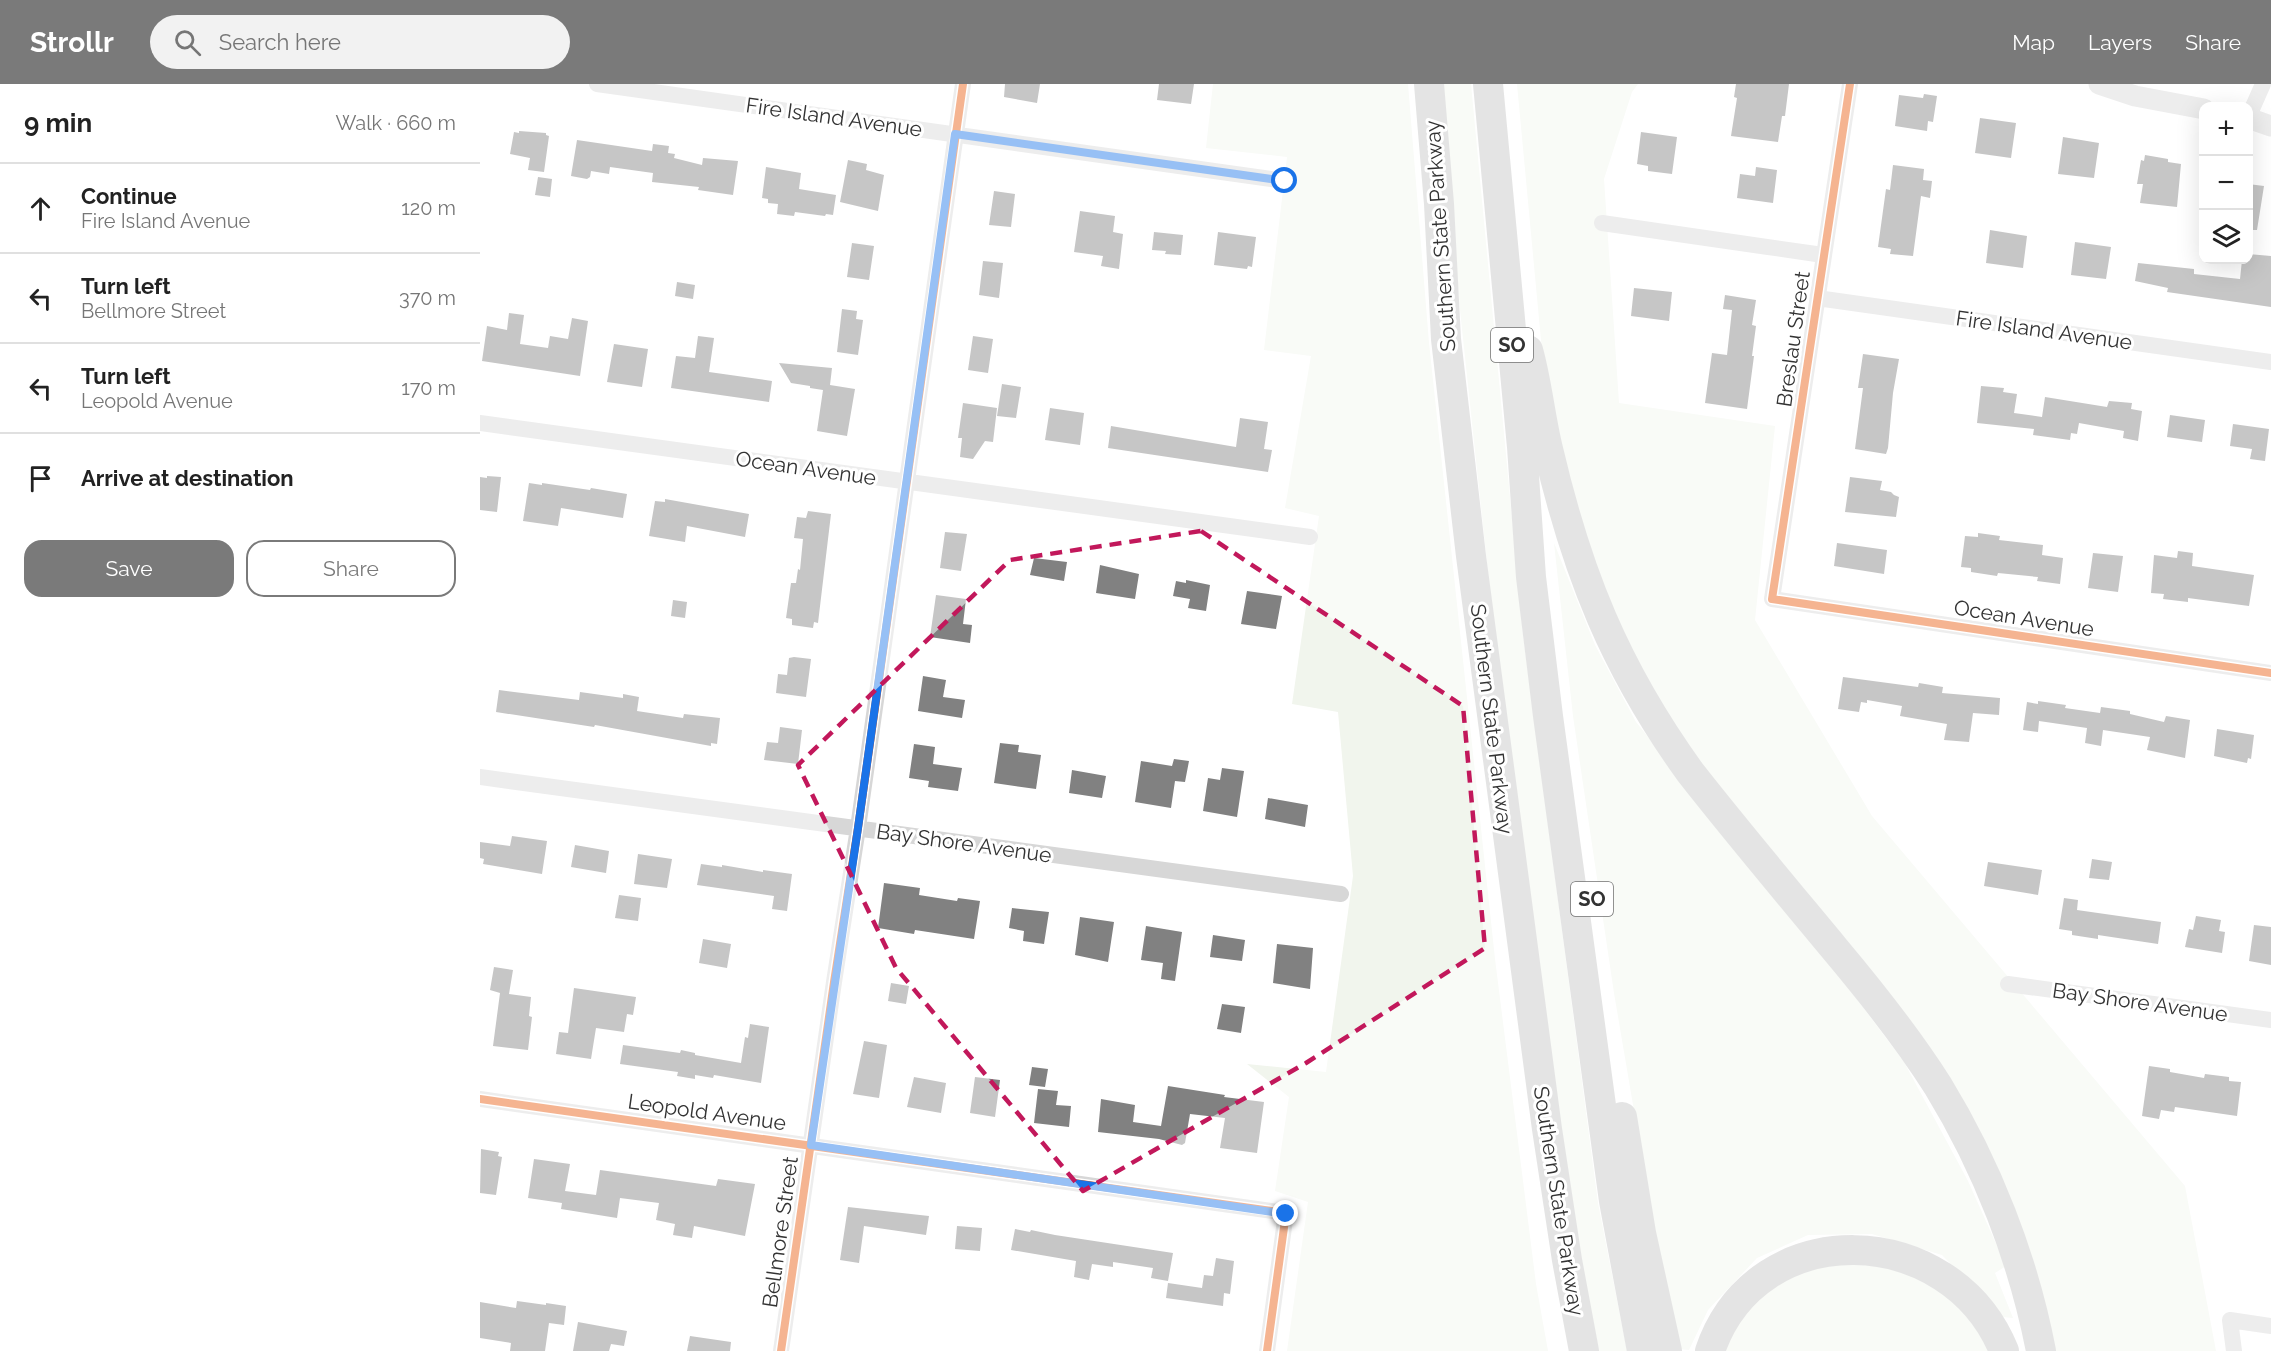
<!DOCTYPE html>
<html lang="en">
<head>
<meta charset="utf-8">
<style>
	:root { --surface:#fff; --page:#f2f2f2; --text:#222; --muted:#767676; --line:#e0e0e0; --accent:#7a7a7a }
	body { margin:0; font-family:Raleway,sans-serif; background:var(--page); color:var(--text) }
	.controls { position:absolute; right:18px; top:18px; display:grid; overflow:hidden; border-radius:12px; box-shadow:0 6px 24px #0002 }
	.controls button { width:54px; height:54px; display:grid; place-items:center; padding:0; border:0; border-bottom:2px solid var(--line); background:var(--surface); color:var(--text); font:30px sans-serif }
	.stop { position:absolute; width:18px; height:18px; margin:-14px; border:4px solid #1a73e8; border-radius:50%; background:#fff }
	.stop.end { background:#1a73e8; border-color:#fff; box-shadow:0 2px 6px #0008 }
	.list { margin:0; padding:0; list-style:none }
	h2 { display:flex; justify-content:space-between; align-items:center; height:78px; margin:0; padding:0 24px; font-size:26px }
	h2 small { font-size:20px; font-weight:400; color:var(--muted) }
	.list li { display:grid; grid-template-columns:39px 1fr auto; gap:18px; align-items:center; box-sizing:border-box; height:90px; padding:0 24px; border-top:2px solid var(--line) }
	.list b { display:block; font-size:22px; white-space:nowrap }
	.list p { margin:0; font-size:20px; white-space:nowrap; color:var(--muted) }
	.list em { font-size:20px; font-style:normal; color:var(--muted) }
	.actions { display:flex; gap:12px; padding:18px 24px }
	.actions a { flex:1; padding:14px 0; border:2px solid var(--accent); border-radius:18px; text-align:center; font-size:21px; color:var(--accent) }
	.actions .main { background:var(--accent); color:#fff }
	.icon { flex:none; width:33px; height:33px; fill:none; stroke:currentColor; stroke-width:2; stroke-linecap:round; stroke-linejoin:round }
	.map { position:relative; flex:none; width:1791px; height:1267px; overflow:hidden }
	header { display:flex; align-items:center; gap:36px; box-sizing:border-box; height:84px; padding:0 30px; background:var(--accent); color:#fff }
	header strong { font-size:28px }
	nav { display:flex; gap:33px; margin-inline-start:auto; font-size:21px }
	.search { width:420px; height:54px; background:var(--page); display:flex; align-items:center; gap:15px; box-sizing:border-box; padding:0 21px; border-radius:33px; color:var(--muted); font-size:22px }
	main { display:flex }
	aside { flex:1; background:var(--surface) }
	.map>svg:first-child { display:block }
	.green { fill:#f1f5ed }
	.building { fill:#818181 }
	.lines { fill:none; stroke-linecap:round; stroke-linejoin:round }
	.minor { stroke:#d7d7d7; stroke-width:16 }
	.tertiary { stroke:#d7d7d7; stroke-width:21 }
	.motorway { stroke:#c4c4c4; stroke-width:30 }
	.cycleway-casing { stroke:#fff; stroke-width:11 }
	.cycleway { stroke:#e8590c; stroke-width:8 }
	.route { stroke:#1a73e8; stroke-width:8 }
	.marked { fill:none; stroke:#c2185b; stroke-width:4.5; stroke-dasharray:12 8; stroke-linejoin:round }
	.labels { text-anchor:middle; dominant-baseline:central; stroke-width:6; stroke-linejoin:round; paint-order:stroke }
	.shield { fill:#fff; stroke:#707070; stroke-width:1.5 }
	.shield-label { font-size:20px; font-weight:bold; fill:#333 }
	.street-label { font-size:21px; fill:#333; stroke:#fff }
</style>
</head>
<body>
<header>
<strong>Strollr</strong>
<div class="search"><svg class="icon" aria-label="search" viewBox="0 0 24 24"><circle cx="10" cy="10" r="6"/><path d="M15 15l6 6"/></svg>Search here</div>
<nav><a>Map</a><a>Layers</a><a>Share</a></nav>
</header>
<main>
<aside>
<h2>9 min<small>Walk · 660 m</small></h2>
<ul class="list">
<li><svg class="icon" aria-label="ahead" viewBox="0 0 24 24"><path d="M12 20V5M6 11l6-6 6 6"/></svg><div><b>Continue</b><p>Fire Island Avenue</p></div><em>120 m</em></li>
<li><svg class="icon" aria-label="left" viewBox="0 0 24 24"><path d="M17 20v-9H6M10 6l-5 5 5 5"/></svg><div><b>Turn left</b><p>Bellmore Street</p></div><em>370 m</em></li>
<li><svg class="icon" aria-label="left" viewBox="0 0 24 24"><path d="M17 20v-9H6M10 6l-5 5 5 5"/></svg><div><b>Turn left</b><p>Leopold Avenue</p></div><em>170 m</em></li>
<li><svg class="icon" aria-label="arrive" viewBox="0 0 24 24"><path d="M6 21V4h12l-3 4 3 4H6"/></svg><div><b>Arrive at destination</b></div></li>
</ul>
<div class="actions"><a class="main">Save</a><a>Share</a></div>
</aside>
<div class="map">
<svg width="1791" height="1267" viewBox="0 0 1791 1267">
	<rect width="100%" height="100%" fill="#fff"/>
	<path class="green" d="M 733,0 L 928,0 L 949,259 L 1015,875 L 1056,1200 L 1068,1267 L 807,1267 L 828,1118 L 795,1107 L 809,1013 L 767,980 L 846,988 L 873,792 L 858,628 L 812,620 L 839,432 L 805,424 L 831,272 L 784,266 L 807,73 L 726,64 Z
		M 961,0 L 991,0 L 1043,551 L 1118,1119 L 1147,1267 L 1119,1267 L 1091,1124 L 1015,554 L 980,226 Z
		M 1037,0 L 1158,0 L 1152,8 L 1124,95 L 1139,319 L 1295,342 L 1275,536 L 1392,732 L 1705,1102 L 1736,1267 L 1567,1267 L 1486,1033 L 1162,612 L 1095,462 L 1067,320 Z
		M 1074,459 L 1115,561 L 1156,638 L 1343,870 L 1424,978 L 1488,1097 L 1526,1182 L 1515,1189 L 1533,1234 L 1523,1233 L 1462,1171 L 1392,1150 L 1328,1151 L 1277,1174 L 1228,1226 L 1209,1266 L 1199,1265 L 1191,1244 L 1134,909 L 1093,632 Z
		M 1380,1174 L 1448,1193 L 1501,1244 L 1509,1267 L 1241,1267 L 1257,1228 L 1312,1184 Z"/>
	<path class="building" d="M 525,0 L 560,0 L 557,19 L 524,13 Z
		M 679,0 L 714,0 L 711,20 L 677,16 Z
		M 1256,0 L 1309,0 L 1305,32 L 1302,32 L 1298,58 L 1251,52 L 1257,14 L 1254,13 Z
		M 1444,10 L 1457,12 L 1453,38 L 1448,37 L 1447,47 L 1415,42 L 1419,11 L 1443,14 Z
		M 1500,34 L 1536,39 L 1531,74 L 1495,69 Z
		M 39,47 L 66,49 L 66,51 L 69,52 L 64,88 L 48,86 L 50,74 L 30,70 L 34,48 L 39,49 Z
		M 1161,48 L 1197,53 L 1192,90 L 1168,87 L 1168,82 L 1157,80 Z
		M 1583,53 L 1619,59 L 1614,94 L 1578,90 Z
		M 97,56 L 172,67 L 173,60 L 189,62 L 188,69 L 195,70 L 194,74 L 222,81 L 223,74 L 258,77 L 253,111 L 218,106 L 219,103 L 172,98 L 173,89 L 130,83 L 129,90 L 111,87 L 110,93 L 107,95 L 91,92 Z
		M 1665,71 L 1688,75 L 1688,78 L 1701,80 L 1697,123 L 1660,119 L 1663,100 L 1657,100 L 1661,76 L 1664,77 Z
		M 368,76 L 387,80 L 386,86 L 404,91 L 398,127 L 360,118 Z
		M 1413,81 L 1444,85 L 1443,96 L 1452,97 L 1450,114 L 1441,112 L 1433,172 L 1410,170 L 1411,165 L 1398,163 L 1406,105 L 1410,106 Z
		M 286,83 L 321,89 L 319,105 L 356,111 L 353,131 L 346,130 L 345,132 L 315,128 L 314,132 L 297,130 L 298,120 L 288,119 L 288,115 L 282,114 Z
		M 1276,83 L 1297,86 L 1293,119 L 1257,114 L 1260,90 L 1275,92 Z
		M 58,93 L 72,95 L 70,113 L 55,111 Z
		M 1768,100 L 1784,102 L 1777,146 L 1768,146 Z
		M 514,107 L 535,110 L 531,143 L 509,141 Z
		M 600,127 L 635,132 L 633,148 L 643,150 L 639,185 L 621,182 L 623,172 L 594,168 Z
		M 1510,146 L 1547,152 L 1543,184 L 1506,179 Z
		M 674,148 L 703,151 L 701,171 L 685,170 L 686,167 L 672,166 Z
		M 738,148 L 776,153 L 772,183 L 768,182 L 767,185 L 734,181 Z
		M 1595,158 L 1631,163 L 1626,195 L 1591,191 Z
		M 372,159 L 394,162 L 389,196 L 367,193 Z
		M 1768,170 L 1791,172 L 1791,223 L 1687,208 L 1688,204 L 1655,197 L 1658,179 L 1714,185 L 1714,190 L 1760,195 L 1762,176 L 1768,176 Z
		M 503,177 L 523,179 L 519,214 L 499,211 Z
		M 197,198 L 215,201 L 213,215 L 195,212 Z
		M 1154,204 L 1192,208 L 1189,237 L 1151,232 Z
		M 1245,211 L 1276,216 L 1272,241 L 1276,242 L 1272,272 L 1274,272 L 1267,325 L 1225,319 L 1232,269 L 1247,271 L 1252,226 L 1243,225 Z
		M 362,225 L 377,227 L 376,235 L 383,236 L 378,271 L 357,268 Z
		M 29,229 L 44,231 L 40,260 L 68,264 L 70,252 L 88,255 L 92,234 L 108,237 L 100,292 L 2,277 L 7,242 L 27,246 Z
		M 218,252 L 234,254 L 229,288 L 292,297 L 289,318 L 191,304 L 196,272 L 215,274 Z
		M 493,252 L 513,255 L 508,289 L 488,286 Z
		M 134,260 L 168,265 L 162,303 L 127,298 Z
		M 1383,270 L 1419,275 L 1413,309 L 1408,364 L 1406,370 L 1375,365 L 1383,304 L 1378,304 Z
		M 299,279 L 352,284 L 350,301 L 375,305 L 367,352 L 337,347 L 343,306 L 330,304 L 330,302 L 311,299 Z
		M 522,300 L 541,303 L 536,334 L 517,332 Z
		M 1501,302 L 1524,304 L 1523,308 L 1537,310 L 1534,329 L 1562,333 L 1565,313 L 1627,323 L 1629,317 L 1652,319 L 1651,325 L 1662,327 L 1658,357 L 1643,354 L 1644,347 L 1599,339 L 1597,350 L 1591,349 L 1590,356 L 1553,351 L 1554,345 L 1497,339 Z
		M 483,319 L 517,324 L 513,358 L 505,357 L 493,375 L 480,373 L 482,354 L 478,354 Z
		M 570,324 L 604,329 L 600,361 L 565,356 Z
		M 1690,331 L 1725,336 L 1722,358 L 1687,353 Z
		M 760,334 L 788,338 L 784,365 L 792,366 L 788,388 L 628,364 L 631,342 L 756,363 Z
		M 1753,340 L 1789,345 L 1785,377 L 1770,375 L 1772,365 L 1750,362 Z
		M 7,392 L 21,393 L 17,428 L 0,426 L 0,393 L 7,394 Z
		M 1370,393 L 1402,397 L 1400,406 L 1411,408 L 1414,411 L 1419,413 L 1416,433 L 1365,428 Z
		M 49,399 L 62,401 L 62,399 L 110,406 L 111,404 L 147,410 L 143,434 L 81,424 L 78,442 L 43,437 Z
		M 185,415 L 269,430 L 265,453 L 207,442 L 205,458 L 169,452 L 175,417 L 185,418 Z
		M 328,427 L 351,430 L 338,539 L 334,538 L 333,544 L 312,541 L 312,535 L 306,534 L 311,499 L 316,499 L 318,485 L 320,486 L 323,455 L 314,454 L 317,433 L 326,434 Z
		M 465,448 L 487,450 L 481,487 L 460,484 Z
		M 1498,449 L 1520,452 L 1519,456 L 1563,461 L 1562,471 L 1583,474 L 1580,500 L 1557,497 L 1558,493 L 1518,489 L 1517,492 L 1491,488 L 1491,484 L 1481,483 L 1485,452 L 1498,453 Z
		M 1357,459 L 1407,466 L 1404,490 L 1354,482 Z
		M 1698,467 L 1713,469 L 1712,482 L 1774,491 L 1769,522 L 1708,514 L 1708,518 L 1683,515 L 1684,510 L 1671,509 L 1674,471 L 1697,474 Z
		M 1613,469 L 1643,472 L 1638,508 L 1608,504 Z
		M 554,474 L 587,478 L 584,497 L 550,491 Z
		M 620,481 L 659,490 L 655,515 L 616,509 Z
		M 706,496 L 730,501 L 726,527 L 708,524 L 710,515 L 693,512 L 696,497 L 706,499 Z
		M 767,507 L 802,512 L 796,545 L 761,540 Z
		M 456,511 L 486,515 L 483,540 L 492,541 L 490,559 L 450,553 Z
		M 193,516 L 207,518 L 205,534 L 191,532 Z
		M 314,573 L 331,575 L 326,613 L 296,609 L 298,590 L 307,591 L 309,574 Z
		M 443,592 L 466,596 L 463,613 L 485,616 L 482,634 L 438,627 Z
		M 1363,593 L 1438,603 L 1439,599 L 1463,603 L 1462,609 L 1520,614 L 1519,631 L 1493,629 L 1489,658 L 1464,656 L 1467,640 L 1420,632 L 1422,622 L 1387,616 L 1387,619 L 1381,618 L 1379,628 L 1358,625 Z
		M 19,606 L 99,616 L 100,608 L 143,614 L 143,610 L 159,613 L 157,627 L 203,634 L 204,630 L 240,634 L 237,660 L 231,659 L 231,662 L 115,641 L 114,643 L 16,628 Z
		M 1558,617 L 1586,621 L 1585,624 L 1620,629 L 1621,623 L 1650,627 L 1650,630 L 1684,638 L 1686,632 L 1710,636 L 1705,674 L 1667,666 L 1670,653 L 1623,646 L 1621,662 L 1605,659 L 1607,644 L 1559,637 L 1558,648 L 1543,646 L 1547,618 L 1558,620 Z
		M 300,643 L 322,646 L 318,680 L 284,676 L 287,658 L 298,659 Z
		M 1737,645 L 1774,651 L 1771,675 L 1768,674 L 1767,679 L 1734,672 Z
		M 520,659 L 539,661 L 538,668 L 561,671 L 556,705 L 514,699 Z
		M 434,660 L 455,663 L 453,680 L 482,684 L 478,707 L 448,703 L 449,697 L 429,694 Z
		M 694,675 L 709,677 L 705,698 L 695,697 L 691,724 L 655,718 L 661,677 L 692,682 Z
		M 742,684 L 764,687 L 757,733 L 723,727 L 728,694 L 740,696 Z
		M 592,686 L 626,692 L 622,714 L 589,709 Z
		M 788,714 L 828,721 L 825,743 L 785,735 Z
		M 32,752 L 67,757 L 62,790 L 3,780 L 4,775 L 0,774 L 0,758 L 30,762 Z
		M 95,761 L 129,767 L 126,789 L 91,783 Z
		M 158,770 L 192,775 L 187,804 L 154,800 Z
		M 1612,775 L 1632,778 L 1629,796 L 1609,794 Z
		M 1508,778 L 1562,786 L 1558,811 L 1504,802 Z
		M 221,780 L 242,783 L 242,781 L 283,788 L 283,786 L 312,790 L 307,827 L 292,825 L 294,812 L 217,801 Z
		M 404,799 L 440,804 L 439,811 L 477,817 L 478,814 L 500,817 L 494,855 L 435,846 L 434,850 L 398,844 Z
		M 139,811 L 161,814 L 158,837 L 135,834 Z
		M 1584,814 L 1598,816 L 1597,826 L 1681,838 L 1678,860 L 1618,851 L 1618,855 L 1592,851 L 1592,847 L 1579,845 Z
		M 532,824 L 569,828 L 564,860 L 543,857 L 544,847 L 529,844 Z
		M 1716,832 L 1741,836 L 1739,847 L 1745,848 L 1742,869 L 1705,863 L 1709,845 L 1713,846 Z
		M 600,833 L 634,838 L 628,878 L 595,871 Z
		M 1774,841 L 1791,843 L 1791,881 L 1769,877 Z
		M 666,842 L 702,848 L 695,897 L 681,895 L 683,879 L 661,876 Z
		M 733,851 L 765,856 L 762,877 L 730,873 Z
		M 223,855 L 251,860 L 247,884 L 219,879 Z
		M 797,860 L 833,864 L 830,905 L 793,899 Z
		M 14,883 L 33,886 L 29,910 L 51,913 L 49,932 L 52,933 L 48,966 L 13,962 L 20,909 L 10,906 Z
		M 411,899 L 429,902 L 426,920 L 408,917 Z
		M 94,904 L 156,913 L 153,931 L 147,930 L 144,948 L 116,944 L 111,975 L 76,970 L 79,948 L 88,949 Z
		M 742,920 L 765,923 L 761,949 L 737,945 Z
		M 270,940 L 289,943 L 281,999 L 234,991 L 233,994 L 215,991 L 215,995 L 197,992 L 198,988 L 140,980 L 143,961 L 200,969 L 201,966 L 215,969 L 215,971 L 261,979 L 265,953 L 268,954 Z
		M 384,957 L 407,961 L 399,1014 L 373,1010 Z
		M 1669,982 L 1690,985 L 1690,988 L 1724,994 L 1725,990 L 1749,993 L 1749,997 L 1761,998 L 1757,1032 L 1695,1023 L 1694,1028 L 1681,1026 L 1679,1035 L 1662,1032 Z
		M 552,983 L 568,985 L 565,1003 L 549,1001 Z
		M 434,993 L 466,999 L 461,1029 L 427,1023 Z
		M 495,993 L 520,996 L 515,1033 L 490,1029 Z
		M 688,1002 L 745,1011 L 744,1013 L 784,1018 L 777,1069 L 740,1064 L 745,1034 L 710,1030 L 705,1059 L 702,1061 L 679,1055 L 618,1048 L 621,1015 L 655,1021 L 653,1038 L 681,1042 Z
		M 558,1005 L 578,1007 L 576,1021 L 591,1022 L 589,1043 L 554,1039 Z
		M 1,1065 L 19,1068 L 18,1072 L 22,1073 L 16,1111 L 0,1109 Z
		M 54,1075 L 90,1080 L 85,1107 L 116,1111 L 120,1086 L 236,1102 L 238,1095 L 275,1100 L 265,1152 L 214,1142 L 212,1154 L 193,1151 L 195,1140 L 176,1136 L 179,1119 L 140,1114 L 137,1134 L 81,1125 L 82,1119 L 48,1114 Z
		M 368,1123 L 449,1132 L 446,1151 L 384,1142 L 379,1179 L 360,1176 Z
		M 477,1142 L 502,1144 L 500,1167 L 475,1165 Z
		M 535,1145 L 550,1148 L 551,1146 L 575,1151 L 693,1169 L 688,1197 L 671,1194 L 673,1184 L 633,1178 L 633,1183 L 612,1180 L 609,1196 L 594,1193 L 596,1177 L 531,1166 Z
		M 736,1174 L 754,1177 L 750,1210 L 744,1209 L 743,1222 L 686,1214 L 688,1199 L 722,1204 L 724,1191 L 733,1192 Z
		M 37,1217 L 66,1221 L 66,1219 L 86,1222 L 84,1241 L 69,1239 L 65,1267 L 30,1267 L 31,1259 L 0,1254 L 0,1218 L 36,1224 Z
		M 98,1238 L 147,1247 L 144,1262 L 131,1260 L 129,1267 L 93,1267 Z
		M 210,1252 L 251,1258 L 250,1267 L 207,1267 Z"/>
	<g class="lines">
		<path class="minor" d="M 117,0 L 805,97
			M 1370,0 L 1292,515 L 1791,589
			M 1768,34 L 1783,0
			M 1122,139 L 1343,171
			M 1337,214 L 1791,278
			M 0,339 L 830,453
			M 0,693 L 861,810
			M 1528,900 L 1791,936
			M 0,1015 L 806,1129 L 787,1267
			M 301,1267 L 354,898 L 378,744 L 483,0
			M 1754,1267 L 1750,1236 L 1791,1242"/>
		<path class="tertiary" d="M 1619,0 L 1655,12 L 1724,25
			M 1768,34 L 1791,42"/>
		<path class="motorway" d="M 949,0 L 959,120 L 966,255 L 991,472 L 1067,1045 L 1087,1176 L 1104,1267
			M 1008,0 L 1042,363 L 1051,493 L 1068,632 L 1134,1117 L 1162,1267
			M 1048,266 C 1057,298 1060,332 1068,365 C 1097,489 1135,584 1210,688 C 1257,748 1306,806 1354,864 C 1391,908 1427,953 1458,1002 C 1507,1082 1543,1174 1561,1267
			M 1142,1033 L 1161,1149 L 1187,1267
			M 1230,1267 C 1277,1129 1471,1136 1524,1267"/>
		<defs>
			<path id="cycleway" d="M 1370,0 L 1292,515 L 1791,589
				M 0,1015 L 806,1129 L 787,1267
				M 301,1267 L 354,898 L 378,744 L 483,0"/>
		</defs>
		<use href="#cycleway" class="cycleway-casing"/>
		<use href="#cycleway" class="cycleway"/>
	</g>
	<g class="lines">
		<path class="route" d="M 805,97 L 475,50 L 378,744 L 331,1061 L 806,1130"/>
	</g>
	<path d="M0 0H1791V1267H0ZM 721,447 L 983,622 L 1005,864 L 826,979 L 603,1107 L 416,884 L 318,681 L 530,476 Z" fill="#fff" fill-opacity=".55" fill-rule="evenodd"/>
	<path class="marked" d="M 721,447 L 983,622 L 1005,864 L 826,979 L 603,1107 L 416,884 L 318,681 L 530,476 Z"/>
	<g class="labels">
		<g class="shield">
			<rect x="1011" y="244" width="42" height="34" rx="4.5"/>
			<rect x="1091" y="798" width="42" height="34" rx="4.5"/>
		</g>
		<g class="shield-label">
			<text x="1032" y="261">SO</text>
			<text x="1112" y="815">SO</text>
		</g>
		<g class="street-label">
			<text transform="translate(354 33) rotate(8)">Fire Island Avenue</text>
			<text transform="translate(960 152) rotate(-94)">Southern State Parkway</text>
			<text transform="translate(1564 246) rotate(8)">Fire Island Avenue</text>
			<text transform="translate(1313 255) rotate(-82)">Breslau Street</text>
			<text transform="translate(326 384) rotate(8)">Ocean Avenue</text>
			<text transform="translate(1544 534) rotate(9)">Ocean Avenue</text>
			<text transform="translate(1012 635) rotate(83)">Southern State Parkway</text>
			<text transform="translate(484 759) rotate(8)">Bay Shore Avenue</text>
			<text transform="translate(1660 918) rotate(8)">Bay Shore Avenue</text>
			<text transform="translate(227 1028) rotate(8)">Leopold Avenue</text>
			<text transform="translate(1079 1117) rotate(81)">Southern State Parkway</text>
			<text transform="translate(300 1148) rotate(-82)">Bellmore Street</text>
		</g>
	</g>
</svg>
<div class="controls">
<button>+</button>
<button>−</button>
<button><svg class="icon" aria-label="layers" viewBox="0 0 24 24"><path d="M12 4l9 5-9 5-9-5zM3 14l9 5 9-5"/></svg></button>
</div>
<div class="stop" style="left:805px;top:97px"></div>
<div class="stop end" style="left:806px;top:1130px"></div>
</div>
</main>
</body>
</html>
